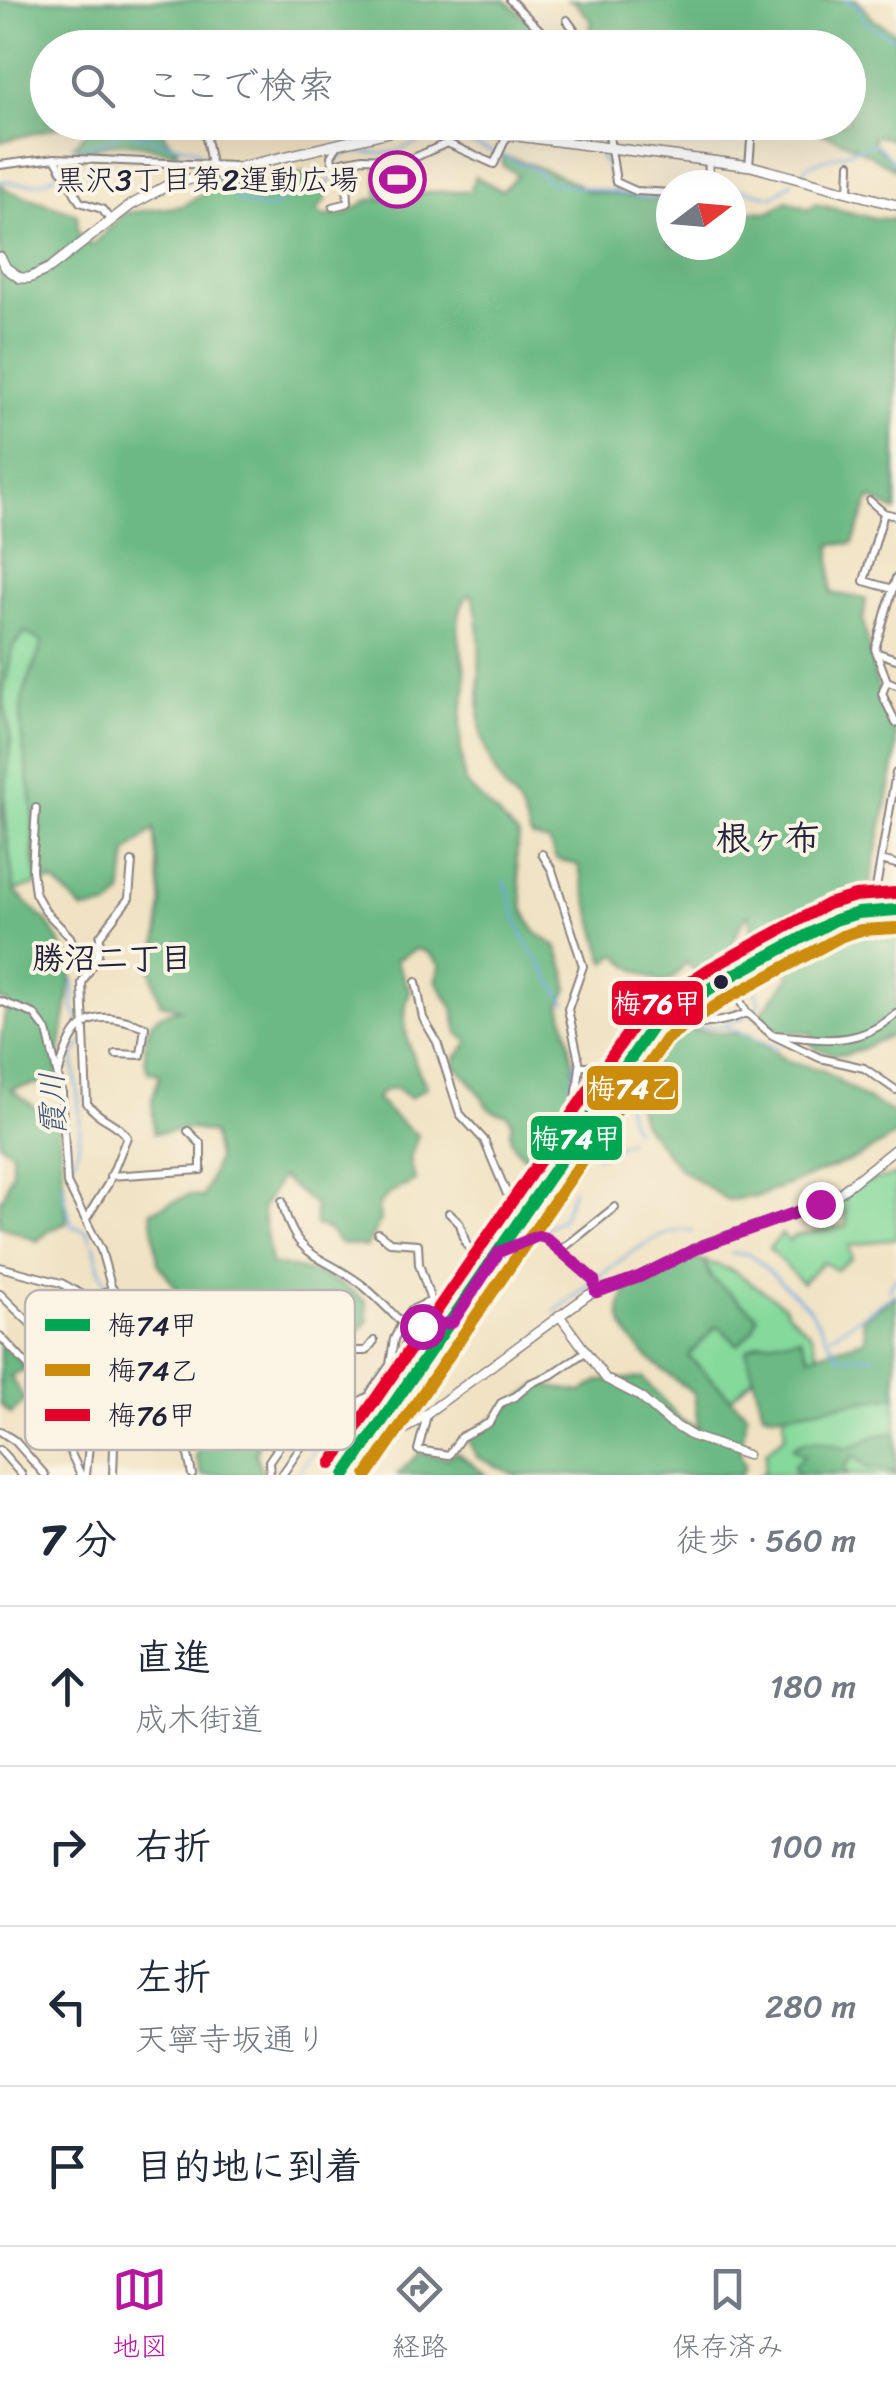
<!DOCTYPE html>
<html lang="ja">
<head>
<meta charset="utf-8">
<style>
	:root { --surface:#fff; --page:#f6f6f7; --text:#1f2937; --muted:#747a83; --line:#e0e1e3; --accent:#b5179e }
	body { margin:0; font-family:Sriracha,"Klee One",sans-serif; background:var(--page); color:var(--text) }
	.compass { position:absolute; left:656px; top:170px; width:90px; height:90px; border-radius:50%; background:var(--surface); box-shadow:0 10px 40px #0002; rotate:74deg }
	.stop { position:absolute; width:30px; height:30px; margin:-22px; border:8px solid #b5179e; border-radius:50%; background:#fff }
	.stop.end { background:#b5179e; border-color:#fff; box-shadow:0 2px 10px #0008 }
	.list { margin:0; padding:0; list-style:none }
	h2 { display:flex; justify-content:space-between; align-items:center; height:130px; margin:0; padding:0 40px; font-size:42px }
	h2 small { font-size:32px; font-weight:400; color:var(--muted) }
	.list li { display:grid; grid-template-columns:65px 1fr auto; gap:30px; align-items:center; box-sizing:border-box; height:160px; padding:0 40px; border-top:2px solid var(--line) }
	.list b { display:block; font-size:38px; white-space:nowrap }
	.list p { margin:0; font-size:32px; white-space:nowrap; color:var(--muted) }
	.list em { font-size:32px; font-style:normal; color:var(--muted) }
	.icon { flex:none; width:55px; height:55px; fill:none; stroke:currentColor; stroke-width:2; stroke-linecap:round; stroke-linejoin:round }
	.map { position:relative; flex:none; width:896px; height:1475px; overflow:hidden }
	.search { position:absolute; background:var(--surface); box-shadow:0 10px 40px #0002; left:30px; right:30px; top:30px; height:110px; display:flex; align-items:center; gap:25px; box-sizing:border-box; padding:0 35px; border-radius:55px; color:var(--muted); font-size:38px }
	.sheet { height:770px; background:var(--surface) }
	nav { display:flex; justify-content:space-around; align-items:center; box-sizing:border-box; height:140px; border-top:2px solid var(--line); background:var(--surface); font-size:28px; color:var(--muted) }
	nav a { display:grid; justify-items:center; gap:5px }
	nav .on { color:var(--accent) }
	.map>svg:first-child { display:block }
	.green { fill:#85d99b; stroke:#547e6b; stroke-width:2.5 }
	.forest { fill:#6cb983; stroke:#476e5f; stroke-width:2.5 }
	.lines { fill:none; stroke-linecap:round; stroke-linejoin:round }
	.stream { stroke:#70aae0; stroke-width:2.5 }
	.minor-casing { stroke:#89827f; stroke-width:10 }
	.tertiary-casing { stroke:#89827f; stroke-width:11 }
	.primary-casing { stroke:#89827f; stroke-width:12 }
	.minor { stroke:#fff; stroke-width:6 }
	.tertiary { stroke:#fff; stroke-width:8 }
	.primary { stroke:#fff; stroke-width:9 }
	.bus-1-casing { stroke:#fcf5e5; stroke-width:20 }
	.bus-2-casing { stroke:#fcf5e5; stroke-width:20 }
	.bus-3-casing { stroke:#fcf5e5; stroke-width:20 }
	.bus-1 { stroke:#00a651; stroke-width:12 }
	.bus-2 { stroke:#cc8c0c; stroke-width:12 }
	.bus-3 { stroke:#e4002b; stroke-width:12 }
	.route { stroke:#b5179e; stroke-width:12 }
	.bus-dot { fill:#22223b; stroke:#fcf5e5; stroke-width:4 }
	.labels { text-anchor:middle; dominant-baseline:central; stroke-width:8; stroke-linejoin:round; paint-order:stroke }
	.poi-label { font-size:30px; fill:#22223b; stroke:#fcf5e5; text-anchor:end }
	.neighbourhood-label { font-size:32px; font-weight:bold; fill:#22223b; stroke:#fcf5e5 }
	.water-label { font-size:32px; font-style:italic; fill:#41587d; stroke:#fcf5e5 }
	.quarter-label { font-size:35px; font-weight:bold; fill:#22223b; stroke:#fcf5e5 }
	.key { fill:#fcf5e5; stroke:#bbb6b2; stroke-width:2.5 }
	.key-label { font-size:28px; fill:#22223b }
	.line-badge { stroke:#fcf5e5; stroke-width:4 }
	.badge-label { font-size:28px; text-anchor:middle; font-weight:bold; fill:#fff }
</style>
</head>
<body>
<div class="map">
<svg width="896" height="1475" viewBox="0 0 896 1475">
	<rect width="100%" height="100%" fill="#fcf5e5"/>
	<filter id="ink" filterUnits="userSpaceOnUse"><feTurbulence type="fractalNoise" baseFrequency=".01" numOctaves="2"/><feDisplacementMap in="SourceGraphic" scale="20" xChannelSelector="R" yChannelSelector="G"/><feConvolveMatrix kernelMatrix="1 2 1 2 8 2 1 2 1" color-interpolation-filters="sRGB"/></filter>
	<filter id="wash" filterUnits="userSpaceOnUse"><feTurbulence type="fractalNoise" baseFrequency=".0048" numOctaves="4" result="noise"/><feDisplacementMap in="SourceGraphic" scale="40" xChannelSelector="R" yChannelSelector="G"/><feGaussianBlur stdDeviation="2.25" result="paint"/><feColorMatrix in="noise" values="0 0 0 0 0 0 0 0 0 0 0 0 0 0 0 0 0 1.4 0 .05"/><feComposite in="paint" operator="in"/></filter>
	<g filter="url(#wash)">
		<rect width="100%" height="100%" fill="#f0e2c3"/>
		<path class="green" d="M 418,159 L 418,196 L 401,202 L 378,203 L 377,164 L 396,165 Z
			M 0,548 L 48,635 L 32,852 L 38,884 L 11,892 L 0,719 Z
			M 896,1175 L 896,1238 L 849,1246 L 852,1258 L 836,1270 L 823,1262 L 802,1283 L 769,1248 L 782,1234 L 789,1241 L 794,1236 L 847,1226 L 845,1211 L 835,1213 L 832,1202 L 863,1183 Z
			M 705,1261 L 734,1271 L 784,1305 L 787,1312 L 811,1334 L 819,1357 L 758,1373 L 731,1398 L 688,1356 L 718,1325 L 738,1344 Z
			M 896,1383 L 896,1475 L 759,1475 L 764,1471 L 766,1452 L 785,1435 L 784,1418 L 792,1401 Z"/>
		<path class="forest" d="M 0,0 L 505,0 L 528,20 L 549,47 L 48,48 L 48,122 L 73,123 L 0,142 Z
			M 566,0 L 857,0 L 874,20 L 896,33 L 896,142 L 878,135 L 873,139 L 877,148 L 896,163 L 895,169 C 869,155 843,138 814,131 C 793,125 771,133 750,123 L 848,122 L 848,48 L 587,47 L 586,39 L 592,22 L 574,1 Z
			M 163,123 L 165,137 L 178,150 L 174,153 C 136,144 126,136 87,151 L 73,145 L 92,128 L 89,123 Z
			M 502,156 C 519,159 576,180 586,191 L 671,201 L 671,245 L 731,245 L 731,211 L 770,212 L 787,201 L 808,209 L 816,204 L 873,218 L 896,220 L 896,511 L 870,498 L 853,543 L 831,545 L 831,593 L 866,599 L 863,621 L 882,706 L 896,736 L 895,762 L 868,894 L 837,900 L 765,942 L 751,932 L 749,914 C 733,929 732,950 732,971 L 710,981 L 696,980 L 694,969 L 686,963 L 673,978 L 662,983 L 629,966 L 617,954 L 605,962 L 578,865 L 556,859 L 549,842 L 532,837 C 525,826 524,812 517,802 C 514,797 509,795 506,790 C 494,774 482,745 480,725 C 477,695 485,615 470,593 C 448,619 463,649 466,678 C 467,694 461,710 460,726 C 460,745 462,764 465,783 L 519,836 L 516,859 L 524,910 L 535,932 L 556,946 L 566,971 L 568,989 L 561,1003 L 573,1061 L 573,1096 L 564,1123 L 527,1159 C 514,1146 506,1141 512,1122 L 507,1114 C 487,1113 487,1104 477,1090 C 471,1081 462,1073 454,1065 L 455,1059 L 469,1042 L 458,1033 L 453,1008 L 436,980 L 440,965 L 427,952 L 416,949 L 396,960 L 410,991 C 397,1023 411,1058 427,1087 L 410,1098 L 395,1088 L 385,1090 L 375,1099 C 392,1112 398,1124 418,1135 L 410,1158 L 415,1181 L 389,1194 L 378,1206 L 380,1221 L 367,1247 L 339,1243 L 329,1230 L 315,1225 L 315,1206 L 281,1177 L 262,1208 L 271,1264 C 308,1269 337,1277 366,1302 L 368,1321 L 353,1337 L 315,1352 L 302,1375 L 280,1395 L 255,1453 L 263,1475 L 202,1475 L 196,1456 L 211,1412 L 200,1396 L 195,1339 L 177,1289 L 158,1263 L 151,1211 L 189,1195 L 203,1197 L 217,1159 L 212,1133 L 192,1129 L 154,1133 L 152,1100 L 160,1074 L 148,1072 C 143,1058 144,1026 157,1017 C 163,1012 173,1011 180,1009 L 160,1003 L 150,965 L 157,948 L 162,904 L 154,829 L 127,853 L 122,894 L 109,907 L 83,910 L 55,882 L 42,882 C 32,850 34,836 32,804 C 29,770 17,737 22,702 C 25,682 37,663 42,642 L 25,632 L 13,647 L 3,696 L 11,741 L 3,810 L 15,892 L 49,924 L 73,966 L 56,1080 L 11,1089 L 58,1125 L 67,1223 L 50,1230 L 37,1241 L 0,1226 L 0,1197 L 3,1197 L 12,1171 L 12,1152 L 0,1143 L 0,1044 L 7,1002 L 0,1000 L 0,184 L 9,191 L 77,214 L 78,233 L 91,246 L 125,213 L 183,206 L 205,192 L 204,181 L 226,175 L 236,187 L 260,190 L 281,187 L 302,173 L 323,182 L 326,200 L 316,211 L 324,216 L 345,215 L 368,200 L 406,199 L 425,192 L 470,191 L 475,176 L 502,191 L 518,174 L 503,166 Z
			M 896,915 L 896,1034 C 859,1044 853,1068 811,1045 L 813,1034 L 773,1030 L 758,1017 L 789,978 L 787,955 C 819,929 854,915 896,915 Z
			M 693,1030 L 748,1035 L 789,1062 L 823,1070 L 863,1097 L 896,1114 L 896,1135 L 857,1158 L 756,1197 L 727,1200 L 679,1168 L 643,1124 L 632,1088 L 647,1042 L 661,1031 Z
			M 687,1258 L 705,1261 L 710,1277 L 758,1316 L 752,1331 L 738,1345 L 717,1325 L 688,1356 L 747,1414 L 740,1454 L 745,1466 L 741,1475 L 515,1475 L 477,1457 L 467,1438 L 538,1385 L 582,1392 L 598,1381 L 643,1378 L 681,1420 L 698,1428 L 694,1393 C 669,1375 622,1345 620,1311 C 620,1304 625,1294 627,1288 Z
			M 896,1296 L 896,1396 L 775,1415 L 763,1412 L 746,1350 L 758,1343 L 800,1337 L 810,1356 L 866,1339 L 862,1319 Z
			M 0,1343 L 28,1368 L 10,1376 L 25,1400 L 11,1414 L 0,1404 Z
			M 896,1433 L 896,1472 L 866,1467 L 854,1456 L 844,1468 L 848,1475 L 797,1475 L 793,1466 L 804,1456 L 792,1448 C 809,1435 829,1443 848,1449 L 877,1435 Z
			M 457,1452 L 486,1475 L 397,1475 L 419,1453 L 445,1458 Z"/>
		<g class="lines">
			<path class="stream" d="M 845,0 L 858,6 L 865,22 L 896,40
				M 606,134 L 600,158 L 606,164 L 614,191
				M 342,158 L 345,153 C 362,149 378,157 395,152 C 415,146 429,133 451,135 L 536,170 L 548,182 L 649,198 L 671,197
				M 798,176 L 808,165 L 872,144 L 878,146 L 896,164
				M 212,178 L 241,202 L 264,209 L 273,208 L 288,194 L 327,187 L 339,165
				M 0,181 C 40,187 54,185 75,150 L 111,139 L 122,131 L 197,150 L 204,162
				M 731,190 L 742,189 L 773,197 L 792,182
				M 505,881 L 523,938 L 566,1003
				M 759,959 L 758,947 L 763,940 L 785,928 L 797,914 L 834,903 L 841,910
				M 74,979 L 73,1007 L 81,1026
				M 752,1014 L 760,1003 L 755,992 L 759,967
				M 724,1026 L 778,1049
				M 690,1028 L 723,1026 L 745,1017
				M 648,1041 L 662,1032
				M 635,1130 C 621,1108 626,1082 635,1060
				M 596,1157 L 629,1140
				M 69,1169 C 89,1141 76,1088 73,1056 L 82,1043
				M 61,1181 L 72,1226 L 87,1231 L 91,1240
				M 534,1192 L 538,1147 L 542,1142 L 565,1140 L 569,1135 L 569,1094 L 577,1060
				M 538,1232 L 562,1219 L 573,1190
				M 94,1244 L 99,1269 L 108,1287
				M 731,1253 L 750,1254 L 809,1308 L 839,1357 L 873,1356
				M 889,1290 L 896,1277
				M 554,1312 C 584,1291 656,1221 693,1231
				M 432,1321 L 449,1318 L 491,1257
				M 831,1336 L 896,1293
				M 124,1374 L 124,1352
				M 380,1387 L 398,1361
				M 109,1475 L 110,1430 L 117,1401
				M 298,1475 C 316,1439 346,1427 372,1397"/>
		</g>
	</g>
	<g filter="url(#ink)">
		<g class="lines">
			<defs>
				<path id="minor" d="M 510,0 L 558,48
					M 567,20 L 582,41 L 579,48
					M 607,122 L 616,182 L 636,191 L 671,193
					M 206,138 L 211,164
					M 338,145 L 331,156 L 333,164 L 363,158 L 409,160 L 447,143 L 494,164 L 507,136
					M 55,158 L 80,202 L 102,209 L 111,221
					M 708,160 L 710,185
					M 0,165 L 55,158 L 234,166
					M 749,166 L 752,129
					M 849,192 L 850,164
					M 333,207 L 348,203 L 346,161
					M 870,501 L 884,513 L 896,516
					M 884,513 L 864,581 L 893,589
					M 896,578 L 875,649 L 887,681 L 882,694 L 896,723
					M 878,653 L 896,659
					M 887,681 L 896,685
					M 36,808 L 32,869 L 35,893 L 45,911 L 70,937 L 85,973
					M 542,854 L 552,870 L 583,966 L 568,1009 L 580,1066 L 575,1109 L 575,1138
					M 881,860 L 896,864
					M 872,911 L 896,773
					M 727,978 L 747,1013 L 772,1035 L 820,1058 L 864,1068 L 896,1090
					M 416,982 L 423,1018 L 437,1042 L 460,1114 L 484,1140 L 509,1199 L 523,1218
					M 0,1001 L 34,1014 L 47,1031 L 62,1093 L 67,1183 L 101,1250 L 126,1340 L 129,1365 L 115,1421 L 113,1475
					M 649,1032 C 683,1022 712,1028 747,1013
					M 775,1035 C 823,1039 856,1048 896,1014
					M 580,1066 L 624,1066
					M 59,1072 C 73,1018 93,1007 145,1027 L 141,1055 L 116,1054
					M 110,1176 L 201,1170 L 201,1144 L 188,1131
					M 282,1201 C 296,1260 319,1253 361,1284 C 376,1296 389,1310 402,1323
					M 449,1213 L 460,1224 L 466,1244 L 486,1272
					M 86,1219 L 108,1184 L 127,1137 C 118,1122 97,1119 87,1103 L 82,983 L 98,955 L 100,936 L 129,898 L 132,862
					M 534,1237 L 539,1181 L 546,1150 L 570,1147
					M 561,1250 L 615,1207
					M 499,1253 L 542,1236 L 594,1280 L 596,1292
					M 0,1267 L 61,1283 L 90,1299 L 113,1289
					M 0,1294 L 61,1353 L 93,1424
					M 0,1336 L 32,1370 L 81,1475
					M 191,1371 L 185,1440 L 192,1475
					M 371,1392 L 390,1365 L 394,1339 L 402,1323 L 411,1310 L 431,1301 L 419,1264 L 418,1244 L 390,1242 L 378,1233
					M 46,1400 L 62,1345 L 67,1286
					M 427,1415 L 418,1450 L 449,1455 L 461,1437 L 489,1423 L 501,1403 L 516,1396 L 531,1383 L 551,1375 L 585,1352
					M 145,1425 L 164,1443 L 185,1445
					M 0,1431 L 15,1441 L 45,1475
					M 0,1450 L 22,1475
					M 86,1475 L 89,1445 L 103,1394 L 91,1344 L 90,1299
					M 270,1475 L 269,1461 L 278,1448 L 267,1439 L 301,1397 L 332,1372 L 347,1351 L 366,1351 L 374,1341
					M 282,1475 L 315,1426 L 384,1388 L 399,1368 L 406,1342 L 413,1331 L 427,1324 L 451,1323"/>
				<path id="tertiary" d="M 559,1315 L 606,1379 L 639,1396 L 668,1421 L 692,1436 L 747,1455
					M 370,1443 L 396,1436 L 588,1295 L 639,1277 L 702,1245 L 820,1204 L 841,1192 L 896,1148"/>
				<path id="primary" d="M 0,257 L 6,268 L 20,278 L 29,278 L 50,268 L 131,205 L 170,184 L 422,124 L 751,166 L 896,205
					M 345,1475 L 365,1450 L 653,1026 L 717,984 L 835,920 L 858,913 L 896,910"/>
			</defs>
			<use href="#minor" class="minor-casing"/>
			<use href="#tertiary" class="tertiary-casing"/>
			<use href="#primary" class="primary-casing"/>
			<use href="#minor" class="minor"/>
			<use href="#tertiary" class="tertiary"/>
			<use href="#primary" class="primary"/>
			<defs>
				<path id="bus-1" d="M 345,1475 L 653,1026 L 717,984 L 835,920 L 858,913 L 896,910"/>
				<path id="bus-2" d="M 367,1475 L 666,1039 L 726,999 L 842,936 L 861,930 L 896,928"/>
				<path id="bus-3" d="M 331,1464 L 641,1014 L 709,969 L 828,904 L 855,896 L 895,893"/>
			</defs>
			<use href="#bus-1" class="bus-1-casing"/>
			<use href="#bus-2" class="bus-2-casing"/>
			<use href="#bus-3" class="bus-3-casing"/>
			<use href="#bus-1" class="bus-1"/>
			<use href="#bus-2" class="bus-2"/>
			<use href="#bus-3" class="bus-3"/>
		</g>
	</g>
	<g class="lines" filter="url(#ink)">
		<path class="route" d="M 422,1326 L 452,1323 L 499,1252 L 538,1236 L 546,1238 L 594,1280 L 596,1292 L 639,1277 L 702,1246 L 820,1204"/>
	</g>
	<defs>
		<symbol id="stadium-ring" viewBox="-11 -11 22 22"><circle r="9.5" fill="#fcf5e5" stroke="#b5179e" stroke-width="1.5"/><path d="M0-5a6.5 5 0 1 0 0 10a6.5 5 0 1 0 0-10ZM-3.5-1.8h7v3.6h-7Z" fill="#b5179e"/></symbol>
	</defs>
	<g fill-rule="evenodd">
		<use href="#stadium-ring" x="366" y="148" width="63" height="63"/>
	</g>
	<circle class="bus-dot" cx="721" cy="982" r="9"/>
	<g class="labels">
		<g class="poi-label">
			<text x="359" y="180">黒沢3丁目第2運動広場</text>
		</g>
		<g class="neighbourhood-label">
			<text x="112" y="958">勝沼二丁目</text>
		</g>
		<g class="water-label">
			<text transform="translate(53 1104) rotate(-92)">霞川</text>
		</g>
		<g class="quarter-label">
			<text x="768" y="838">根ヶ布</text>
		</g>
	</g>
	<rect x="25" y="1290" width="330" height="160" rx="15" class="key"/>
	<rect x="45" y="1319" width="45" height="12" fill="#00a651"/>
	<rect x="45" y="1364" width="45" height="12" fill="#cc8c0c"/>
	<rect x="45" y="1409" width="45" height="12" fill="#e4002b"/>
	<g class="key-label">
		<text x="108" y="1335">梅74甲</text>
		<text x="108" y="1380">梅74乙</text>
		<text x="108" y="1425">梅76甲</text>
	</g>
	<g class="line-badge">
		<rect x="610" y="979" width="95" height="48" rx="10" fill="#e4002b"/>
		<rect x="585" y="1064" width="95" height="48" rx="10" fill="#cc8c0c"/>
		<rect x="529" y="1114" width="95" height="48" rx="10" fill="#00a651"/>
	</g>
	<g class="badge-label">
		<text x="657" y="1013">梅76甲</text>
		<text x="632" y="1098">梅74乙</text>
		<text x="576" y="1148">梅74甲</text>
	</g>
</svg>
<svg class="compass" viewBox="-18 -18 36 36"><path d="M0-13l5 13h-10z" fill="#e53935"/><path d="M0 13l5-13h-10z" fill="#747a83"/></svg>
<div class="stop" style="left:422px;top:1326px"></div>
<div class="stop end" style="left:820px;top:1204px"></div>
<div class="search"><svg class="icon" aria-label="search" viewBox="0 0 24 24"><circle cx="10" cy="10" r="6"/><path d="M15 15l6 6"/></svg>ここで検索</div>
</div>
<section class="sheet">
<h2>7 分<small>徒歩 · 560 m</small></h2>
<ul class="list">
<li><svg class="icon" aria-label="ahead" viewBox="0 0 24 24"><path d="M12 20V5M6 11l6-6 6 6"/></svg><div><b>直進</b><p>成木街道</p></div><em>180 m</em></li>
<li><svg class="icon" aria-label="right" viewBox="0 0 24 24"><path d="M7 20v-9h11M14 6l5 5-5 5"/></svg><div><b>右折</b></div><em>100 m</em></li>
<li><svg class="icon" aria-label="left" viewBox="0 0 24 24"><path d="M17 20v-9H6M10 6l-5 5 5 5"/></svg><div><b>左折</b><p>天寧寺坂通り</p></div><em>280 m</em></li>
<li><svg class="icon" aria-label="arrive" viewBox="0 0 24 24"><path d="M6 21V4h12l-3 4 3 4H6"/></svg><div><b>目的地に到着</b></div></li>
</ul>
</section>
<nav>
<a class="on"><svg class="icon" aria-label="map" viewBox="0 0 24 24"><path d="M3 6l6-2 6 2 6-2v14l-6 2-6-2-6 2zM9 4v14M15 6v14"/></svg>地図</a>
<a><svg class="icon" aria-label="directions" viewBox="0 0 24 24"><path d="M12 3l9 9-9 9-9-9zM9 14v-3h6M13 9l2 2-2 2"/></svg>経路</a>
<a><svg class="icon" aria-label="saved" viewBox="0 0 24 24"><path d="M7 4h10v16l-5-4-5 4z"/></svg>保存済み</a>
</nav>
</body>
</html>
